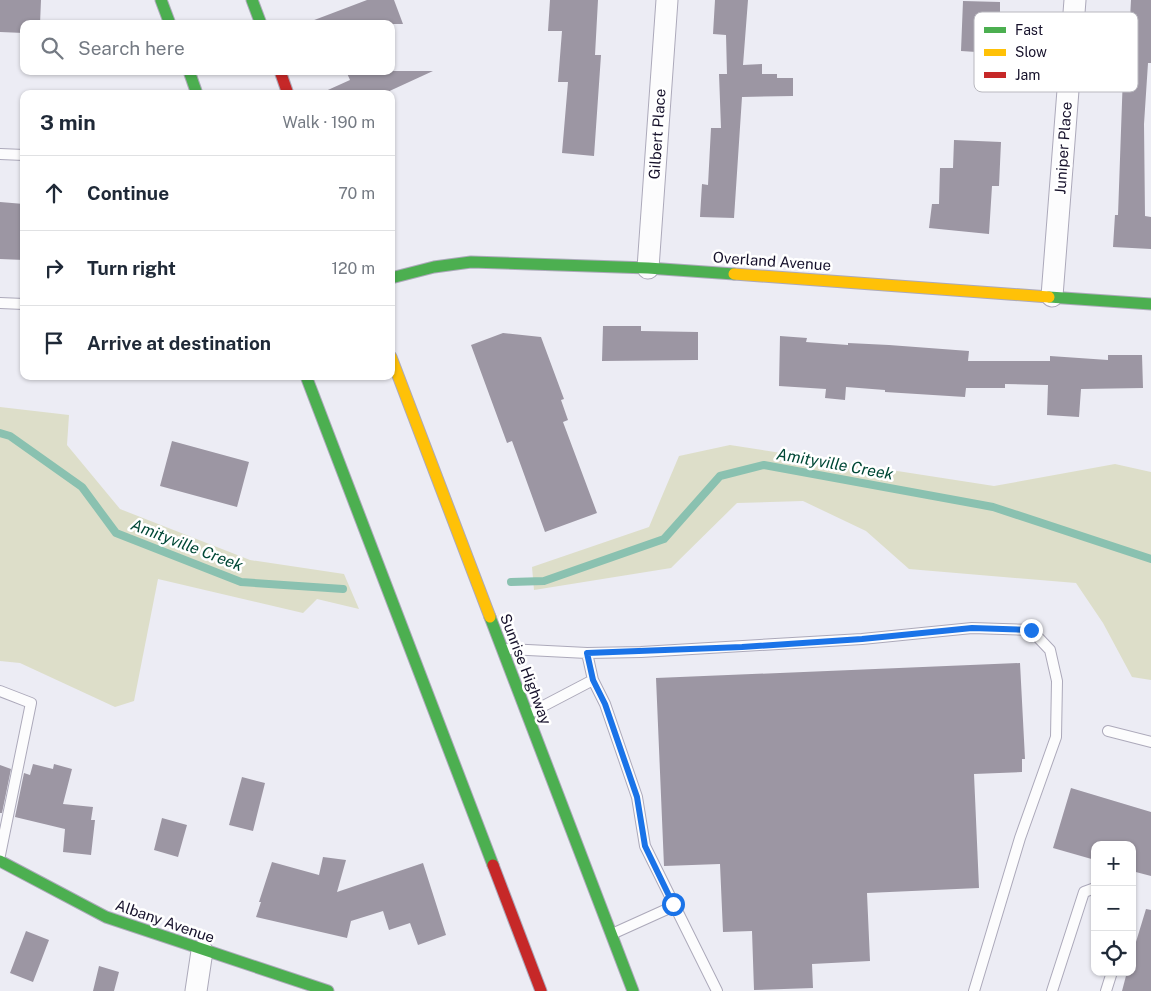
<!DOCTYPE html>
<html lang="en">
<head>
<meta charset="utf-8">
<style>
	:root { --surface:#fff; --page:#f2f2f3; --text:#1f2937; --muted:#747a83; --line:#e0e1e3 }
	body { margin:0; font-family:"Public Sans",sans-serif; background:var(--page); color:var(--text) }
	.controls { position:absolute; right:15px; bottom:15px; display:grid; overflow:hidden; border-radius:10px; box-shadow:0 1px 4px #0004 }
	.controls button { width:45px; height:45px; display:grid; place-items:center; padding:0; border:0; border-bottom:1px solid var(--line); background:var(--surface); color:var(--text); font:25px sans-serif }
	.stop { position:absolute; width:15px; height:15px; margin:-11px; border:4px solid #1a73e8; border-radius:50%; background:#fff }
	.stop.end { background:#1a73e8; border-color:#fff; box-shadow:0 1px 5px #0008 }
	.list { margin:0; padding:0; list-style:none }
	h2 { display:flex; justify-content:space-between; align-items:center; height:65px; margin:0; padding:0 20px; font-size:21px }
	h2 small { font-size:16px; font-weight:400; color:var(--muted) }
	.list li { display:grid; grid-template-columns:32px 1fr auto; gap:15px; align-items:center; box-sizing:border-box; height:75px; padding:0 20px; border-top:1px solid var(--line) }
	.list b { display:block; font-size:19px; white-space:nowrap }
	.list em { font-size:16px; font-style:normal; color:var(--muted) }
	.icon { flex:none; width:28px; height:28px; fill:none; stroke:currentColor; stroke-width:2; stroke-linecap:round; stroke-linejoin:round }
	.map { position:relative; flex:none; width:1151px; height:991px; overflow:hidden }
	.search { position:absolute; background:var(--surface); box-shadow:0 1px 4px #0004; left:20px; top:20px; width:375px; height:55px; display:flex; align-items:center; gap:12px; box-sizing:border-box; padding:0 18px; border-radius:10px; color:var(--muted); font-size:19px }
	.panel { position:absolute; background:var(--surface); box-shadow:0 1px 4px #0004; left:20px; top:90px; width:375px; height:290px; border-radius:10px }
	.map>svg:first-child { display:block }
	.green { fill:#dddec9 }
	.lines { fill:none; stroke-linecap:round; stroke-linejoin:round }
	.stream { stroke:#8ac1b0; stroke-width:8 }
	.building { fill:#9c96a3 }
	.lane-casing { stroke:#aca9ba; stroke-width:12 }
	.street-casing { stroke:#aca9ba; stroke-width:23 }
	.fast-casing { stroke:#aca9ba; stroke-width:13 }
	.slow-casing { stroke:#aca9ba; stroke-width:13 }
	.jam-casing { stroke:#aca9ba; stroke-width:13 }
	.lane { stroke:#fcfcfd; stroke-width:10 }
	.street { stroke:#fcfcfd; stroke-width:21 }
	.fast { stroke:#4caf50; stroke-width:11 }
	.slow { stroke:#ffc107; stroke-width:11 }
	.jam { stroke:#c62828; stroke-width:11 }
	.route { stroke:#1a73e8; stroke-width:6 }
	.labels { text-anchor:middle; dominant-baseline:central; stroke-width:5; stroke-linejoin:round; paint-order:stroke }
	.street-label { font-size:15px; fill:#16112b; stroke:#fff }
	.water-label { font-size:16px; font-style:italic; fill:#014836; stroke:#fff }
	.key { fill:#fff; stroke:#b9b8bf; stroke-width:1 }
	.key-label { font-size:14px; fill:#16112b }
</style>
</head>
<body>
<div class="map">
<svg width="1151" height="991" viewBox="0 0 1151 991">
	<rect width="100%" height="100%" fill="#ececf4"/>
	<path class="green" d="M 0,407 L 69,415 L 67,445 L 120,509 L 250,560 L 344,574 L 359,609 L 317,599 L 303,613 L 158,579 L 134,701 L 115,707 L 20,663 L 0,661 Z
		M 730,445 L 994,486 L 1115,464 L 1151,472 L 1151,680 L 1132,677 L 1103,623 L 1076,583 L 909,569 L 866,531 L 803,501 L 737,503 L 671,568 L 534,590 L 532,567 L 649,527 L 679,456 Z"/>
	<g class="lines">
		<path class="stream" d="M 0,433 L 10,436 L 82,487 L 116,533 L 241,582 L 343,589
			M 511,582 L 544,581 L 664,539 L 720,476 L 764,465 L 993,507 L 1151,559"/>
	</g>
	<path class="building" d="M 0,0 L 41,0 L 40,24 L 24,24 L 24,33 L 0,32 Z
		M 367,0 L 394,0 L 403,24 L 309,24 L 309,22 Z
		M 550,0 L 598,0 L 595,55 L 601,55 L 594,156 L 562,153 L 568,82 L 558,82 L 562,31 L 548,31 Z
		M 715,0 L 748,0 L 743,65 L 762,64 L 762,74 L 777,74 L 777,78 L 793,78 L 793,96 L 742,97 L 734,218 L 700,217 L 702,184 L 708,185 L 711,128 L 721,128 L 719,74 L 727,74 L 726,35 L 713,34 Z
		M 1131,0 L 1151,0 L 1151,63 L 1148,63 L 1144,124 L 1145,216 L 1151,217 L 1151,249 L 1113,247 L 1115,215 L 1118,215 L 1125,18 L 1130,19 Z
		M 963,1 L 1000,2 L 1000,13 L 1003,13 L 1003,49 L 992,49 L 992,53 L 961,51 Z
		M 346,71 L 433,71 L 383,94 L 319,94 L 350,80 Z
		M 954,140 L 1001,142 L 999,186 L 992,186 L 989,234 L 929,228 L 932,204 L 939,204 L 940,168 L 953,168 Z
		M 0,202 L 24,204 L 24,260 L 0,259 Z
		M 603,326 L 641,326 L 641,331 L 698,332 L 698,360 L 602,361 Z
		M 503,333 L 541,337 L 564,399 L 561,400 L 568,420 L 563,422 L 597,513 L 545,532 L 512,441 L 507,443 L 471,345 Z
		M 780,336 L 807,338 L 806,342 L 848,345 L 848,343 L 889,345 L 969,351 L 968,361 L 1050,361 L 1050,356 L 1108,360 L 1108,355 L 1142,355 L 1143,388 L 1081,389 L 1079,417 L 1047,415 L 1048,385 L 1005,384 L 1005,388 L 966,388 L 965,397 L 885,392 L 885,390 L 846,387 L 845,400 L 825,398 L 826,389 L 779,386 Z
		M 172,441 L 249,462 L 237,507 L 160,486 Z
		M 1020,663 L 1025,759 L 1022,759 L 1022,772 L 974,774 L 979,888 L 867,893 L 870,961 L 812,964 L 813,988 L 754,990 L 752,931 L 723,932 L 720,864 L 664,866 L 656,678 Z
		M 33,764 L 53,769 L 54,764 L 72,769 L 63,804 L 93,807 L 91,820 L 95,820 L 91,855 L 63,852 L 65,829 L 15,817 L 24,773 L 30,775 Z
		M 0,765 L 11,769 L 2,813 L 0,813 Z
		M 242,777 L 265,783 L 253,831 L 229,825 Z
		M 1071,788 L 1151,812 L 1151,876 L 1132,871 L 1132,845 L 1095,845 L 1095,860 L 1053,848 Z
		M 162,818 L 187,825 L 178,857 L 154,850 Z
		M 323,857 L 346,860 L 337,892 L 423,863 L 446,935 L 418,945 L 410,923 L 389,930 L 383,911 L 351,921 L 347,938 L 256,917 L 261,902 L 259,902 L 272,862 L 319,875 Z
		M 1146,909 L 1151,910 L 1151,991 L 1122,991 L 1127,972 L 1132,972 L 1132,955 Z
		M 26,931 L 49,940 L 33,982 L 10,973 Z
		M 99,966 L 119,972 L 114,991 L 93,991 Z"/>
	<g class="lines">
		<defs>
			<path id="lane" d="M 0,154 L 24,155
				M 0,303 L 24,304
				M 506,649 L 587,653 L 641,652 L 862,639 L 972,628 L 1031,630 L 1050,650 L 1057,681 L 1056,737 L 1020,838 L 974,991
				M 587,653 L 593,680
				M 0,691 L 31,703 L 0,855
				M 528,714 L 593,680 L 605,704 L 637,797 L 645,846 L 717,991
				M 1108,731 L 1151,742
				M 612,934 L 674,906
				M 1052,991 L 1084,892 L 1095,888
				M 1106,991 L 1112,972"/>
			<path id="street" d="M 648,268 L 667,0
				M 1052,296 L 1075,0
				M 196,991 L 202,951"/>
			<path id="fast" d="M 161,0 L 170,24
				M 252,0 L 261,24
				M 189,71 L 197,94
				M 391,278 L 434,267 L 471,262 L 648,268 L 734,274
				M 1049,297 L 1151,304
				M 306,376 L 493,865
				M 490,617 L 633,991
				M 0,861 L 106,917 L 328,991"/>
			<path id="slow" d="M 734,274 L 1049,297
				M 391,357 L 490,617"/>
			<path id="jam" d="M 280,71 L 288,94
				M 493,865 L 541,991"/>
		</defs>
		<use href="#lane" class="lane-casing"/>
		<use href="#street" class="street-casing"/>
		<use href="#fast" class="fast-casing"/>
		<use href="#slow" class="slow-casing"/>
		<use href="#jam" class="jam-casing"/>
		<use href="#lane" class="lane"/>
		<use href="#street" class="street"/>
		<use href="#fast" class="fast"/>
		<use href="#slow" class="slow"/>
		<use href="#jam" class="jam"/>
	</g>
	<g class="lines">
		<path class="route" d="M 673,904 L 645,846 L 637,797 L 605,704 L 593,680 L 587,653 L 742,647 L 862,639 L 972,628 L 1031,630"/>
	</g>
	<g class="labels">
		<g class="street-label">
			<text transform="translate(657 134) rotate(-86)">Gilbert Place</text>
			<text transform="translate(1063 148) rotate(-86)">Juniper Place</text>
			<text transform="translate(772 261) rotate(4)">Overland Avenue</text>
			<text transform="translate(526 669) rotate(69)">Sunrise Highway</text>
			<text transform="translate(165 921) rotate(19)">Albany Avenue</text>
		</g>
		<g class="water-label">
			<text transform="translate(835 464) rotate(10)">Amityville Creek</text>
			<text transform="translate(187 545) rotate(21)">Amityville Creek</text>
		</g>
	</g>
	<rect x="974" y="12" width="164" height="80" rx="8" class="key"/>
	<rect x="984" y="27" width="22" height="6" fill="#4caf50"/>
	<rect x="984" y="49" width="22" height="7" fill="#ffc107"/>
	<rect x="984" y="72" width="22" height="6" fill="#c62828"/>
	<g class="key-label">
		<text x="1015" y="35">Fast</text>
		<text x="1015" y="57">Slow</text>
		<text x="1015" y="80">Jam</text>
	</g>
</svg>
<div class="controls">
<button>+</button>
<button>−</button>
<button><svg class="icon" aria-label="locate" viewBox="0 0 24 24"><circle cx="12" cy="12" r="6"/><path d="M12 2v4M12 18v4M2 12h4M18 12h4"/></svg></button>
</div>
<div class="stop" style="left:673px;top:904px"></div>
<div class="stop end" style="left:1031px;top:630px"></div>
<div class="search"><svg class="icon" aria-label="search" viewBox="0 0 24 24"><circle cx="10" cy="10" r="6"/><path d="M15 15l6 6"/></svg>Search here</div>
<section class="panel">
<h2>3 min<small>Walk · 190 m</small></h2>
<ul class="list">
<li><svg class="icon" aria-label="ahead" viewBox="0 0 24 24"><path d="M12 20V5M6 11l6-6 6 6"/></svg><div><b>Continue</b></div><em>70 m</em></li>
<li><svg class="icon" aria-label="right" viewBox="0 0 24 24"><path d="M7 20v-9h11M14 6l5 5-5 5"/></svg><div><b>Turn right</b></div><em>120 m</em></li>
<li><svg class="icon" aria-label="arrive" viewBox="0 0 24 24"><path d="M6 21V4h12l-3 4 3 4H6"/></svg><div><b>Arrive at destination</b></div></li>
</ul>
</section>
</div>
</body>
</html>
